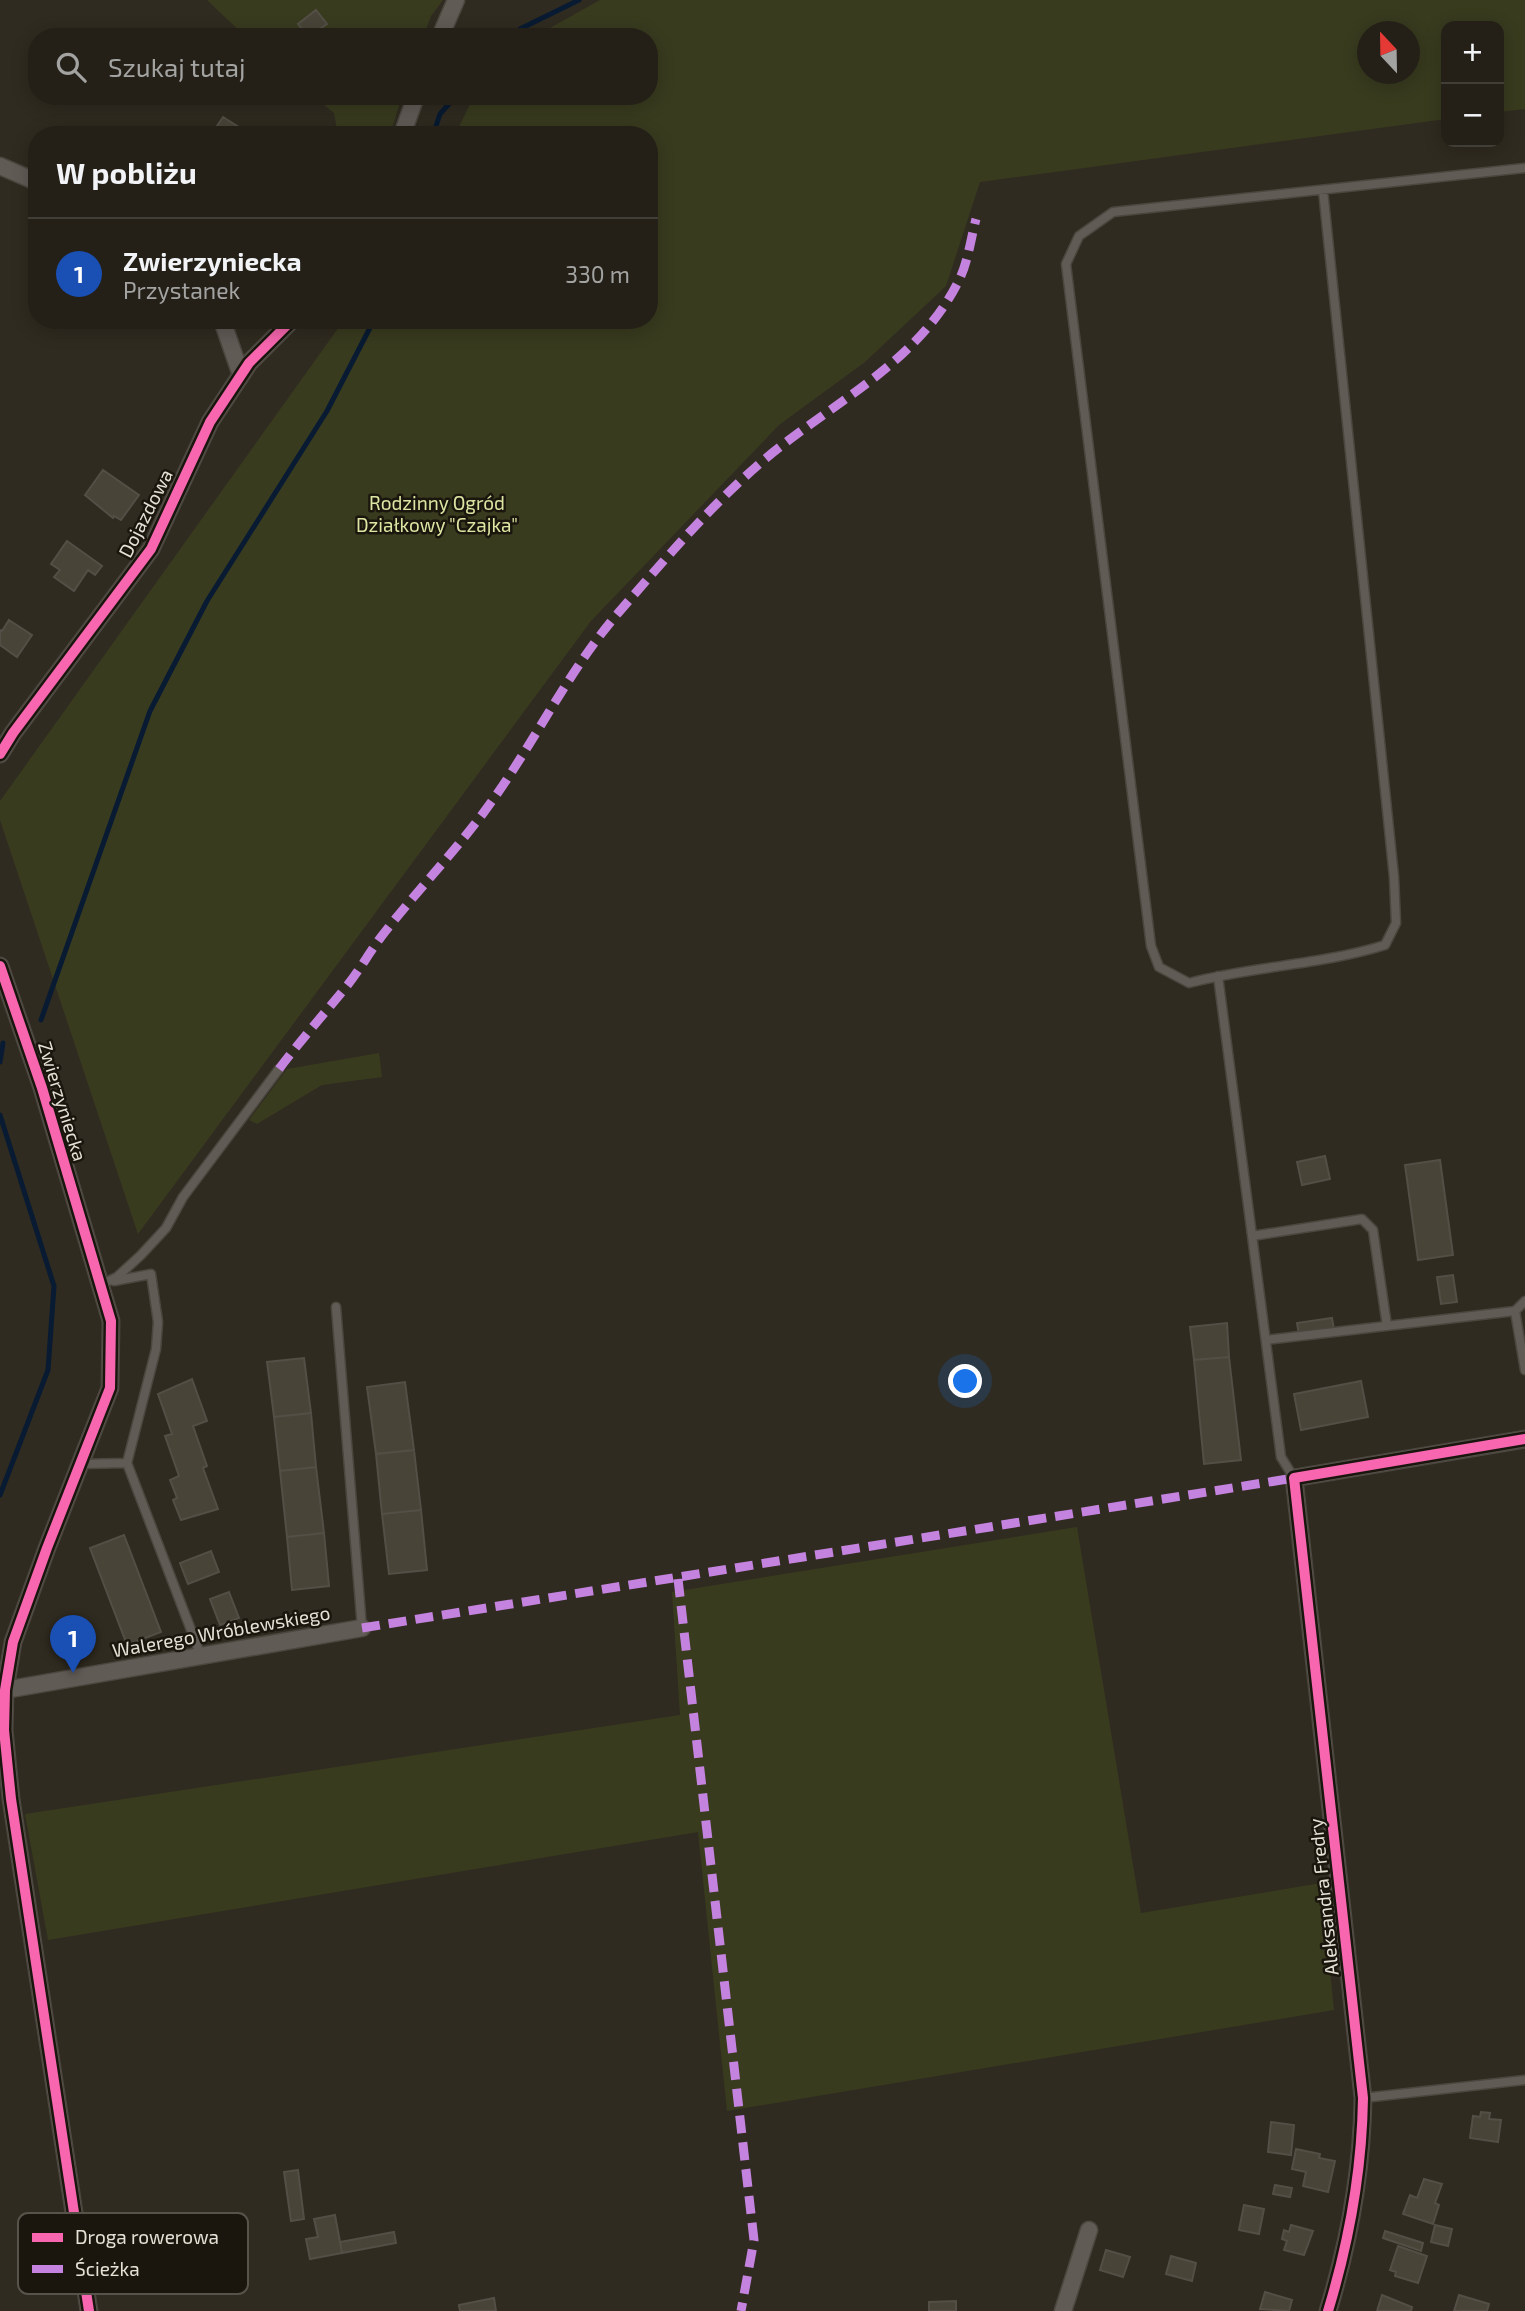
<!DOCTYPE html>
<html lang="pl">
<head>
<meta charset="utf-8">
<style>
	:root { --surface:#242018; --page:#302d25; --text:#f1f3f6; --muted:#a3a3a2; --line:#413e37; --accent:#a6a196 }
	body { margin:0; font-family:"Exo 2",sans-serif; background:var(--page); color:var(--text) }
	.controls { position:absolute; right:21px; top:21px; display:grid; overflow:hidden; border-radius:14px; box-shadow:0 4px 18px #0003 }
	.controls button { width:63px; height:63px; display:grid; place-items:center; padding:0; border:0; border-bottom:2px solid var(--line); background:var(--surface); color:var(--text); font:35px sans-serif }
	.compass { position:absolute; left:1357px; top:21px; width:63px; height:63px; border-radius:50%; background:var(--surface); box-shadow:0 4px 18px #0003; rotate:338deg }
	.you { position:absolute; left:966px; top:1382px; width:24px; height:24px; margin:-18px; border:5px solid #fff; border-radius:50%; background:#1a73e8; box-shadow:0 0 0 10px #1a73e833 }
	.badge { display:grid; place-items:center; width:46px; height:46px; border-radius:50%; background:var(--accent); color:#fff; font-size:23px; font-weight:700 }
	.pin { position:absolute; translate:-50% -58px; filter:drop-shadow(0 2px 4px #0008) }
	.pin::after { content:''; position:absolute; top:37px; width:24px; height:21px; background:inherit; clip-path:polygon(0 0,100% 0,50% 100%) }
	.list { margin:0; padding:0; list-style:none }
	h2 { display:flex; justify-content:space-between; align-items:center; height:91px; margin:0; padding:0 28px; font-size:30px }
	h2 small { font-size:23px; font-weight:400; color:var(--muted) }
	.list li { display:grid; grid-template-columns:46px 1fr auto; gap:21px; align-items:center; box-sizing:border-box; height:112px; padding:0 28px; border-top:2px solid var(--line) }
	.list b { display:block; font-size:26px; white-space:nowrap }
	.list p { margin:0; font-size:23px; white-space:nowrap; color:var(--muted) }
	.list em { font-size:23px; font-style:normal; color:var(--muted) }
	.icon { flex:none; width:38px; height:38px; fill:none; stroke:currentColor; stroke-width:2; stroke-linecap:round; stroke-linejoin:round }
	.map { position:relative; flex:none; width:1525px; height:2311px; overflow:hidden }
	.search { position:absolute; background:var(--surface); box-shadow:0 4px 18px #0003; left:28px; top:28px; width:630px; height:77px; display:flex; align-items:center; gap:18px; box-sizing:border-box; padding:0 24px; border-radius:28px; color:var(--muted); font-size:26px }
	.panel { position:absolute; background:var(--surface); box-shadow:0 4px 18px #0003; left:28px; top:126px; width:630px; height:203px; border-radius:28px }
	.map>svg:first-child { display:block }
	.green { fill:#393b1f; fill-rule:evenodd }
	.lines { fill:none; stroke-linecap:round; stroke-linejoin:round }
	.stream { stroke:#081b32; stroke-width:5 }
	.building { fill:#494438; stroke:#534f46; stroke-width:2 }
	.lane-casing { stroke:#4b473f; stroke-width:11 }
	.street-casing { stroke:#4b473f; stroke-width:19 }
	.lane { stroke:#615b56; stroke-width:8 }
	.street { stroke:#615b56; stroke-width:16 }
	.quiet { stroke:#c483df; stroke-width:9; stroke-dasharray:18 9; stroke-linecap:butt }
	.cycleway-casing { stroke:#1a160e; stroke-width:15 }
	.cycleway { stroke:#f766af; stroke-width:10 }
	.labels { text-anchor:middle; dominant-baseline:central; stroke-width:5; stroke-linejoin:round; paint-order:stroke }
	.park-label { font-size:19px; fill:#dce5a1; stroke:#1a160e }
	.street-label { font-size:19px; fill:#e6e1d5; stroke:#1a160e }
	.key { fill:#1a160e; stroke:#57534a; stroke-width:2 }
	.key-label { font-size:19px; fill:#e6e1d5 }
</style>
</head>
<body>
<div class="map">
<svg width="1525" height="2311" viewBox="0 0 1525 2311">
	<rect width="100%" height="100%" fill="#302b20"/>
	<path class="green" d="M 207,0 L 443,0 L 431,16 L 423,37 L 246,37 Z
		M 600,0 L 1525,0 L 1525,109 L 1499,112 L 1499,26 L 1446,26 L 1446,119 L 980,182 L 946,286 L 865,362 L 779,425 L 591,621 L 138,1234 L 0,820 L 0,801 L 344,320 L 649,320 L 649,135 L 455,135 L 474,96 L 649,96 L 649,37 L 534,37 ZM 1368,32 L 1410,32 L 1410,74 L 1368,74 Z
		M 313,96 L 402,96 L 390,135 L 338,135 L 334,113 Z
		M 379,1053 L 382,1077 L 322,1085 L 257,1124 L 249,1120 L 287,1069 Z
		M 1077,1527 L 1141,1913 L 1321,1883 L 1334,2010 L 727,2111 L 698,1832 L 48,1940 L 25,1814 L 680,1715 L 672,1592 Z"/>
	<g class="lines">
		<path class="stream" d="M 512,37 L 520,29 L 579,0
			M 433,135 L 440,114 L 456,96
			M 41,1020 L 150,711 L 207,601 L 327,411 L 374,320
			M 0,1062 L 3,1043
			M 0,1115 L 54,1286 L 48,1370 L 0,1495"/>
	</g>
	<path class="building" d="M 316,10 L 327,24 L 308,37 L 298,24 Z
		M 223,117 L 242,129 L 238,135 L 211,135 Z
		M 103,470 L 139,495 L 121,520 L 114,516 L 113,518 L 85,495 Z
		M 67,541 L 102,566 L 95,575 L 88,570 L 74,591 L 54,577 L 60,570 L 51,564 Z
		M 9,620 L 32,635 L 17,657 L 0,645 L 0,630 L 2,631 Z
		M 1325,1156 L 1330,1179 L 1302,1185 L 1297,1162 Z
		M 1440,1160 L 1453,1255 L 1418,1260 L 1405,1165 Z
		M 1453,1275 L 1457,1302 L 1441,1304 L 1437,1277 Z
		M 1332,1318 L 1334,1330 L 1299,1335 L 1297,1323 Z
		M 1227,1323 L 1229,1357 L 1194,1360 L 1190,1327 Z
		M 1229,1357 L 1241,1460 L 1204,1464 L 1194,1360 Z
		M 304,1358 L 311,1413 L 274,1417 L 267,1362 Z
		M 192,1379 L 207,1421 L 193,1426 L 207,1466 L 203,1468 L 218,1509 L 181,1520 L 173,1500 L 177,1498 L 170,1480 L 179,1476 L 165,1436 L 172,1434 L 158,1394 Z
		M 1361,1381 L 1368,1417 L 1301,1430 L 1294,1394 Z
		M 405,1382 L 414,1450 L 376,1454 L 367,1387 Z
		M 311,1413 L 316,1467 L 280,1471 L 274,1417 Z
		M 414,1450 L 421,1510 L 382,1514 L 376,1454 Z
		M 316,1467 L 324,1533 L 287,1537 L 280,1471 Z
		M 421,1510 L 427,1570 L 389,1574 L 382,1514 Z
		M 324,1533 L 329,1586 L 292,1590 L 287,1537 Z
		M 124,1535 L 161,1632 L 127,1645 L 90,1548 Z
		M 211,1551 L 219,1572 L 188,1584 L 180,1563 Z
		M 229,1592 L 239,1618 L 220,1625 L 210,1599 Z
		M 1481,2112 L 1490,2113 L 1489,2119 L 1501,2120 L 1498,2142 L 1470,2138 L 1473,2116 L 1480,2117 Z
		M 1271,2122 L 1294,2125 L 1291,2155 L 1268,2152 Z
		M 1296,2149 L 1320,2154 L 1319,2158 L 1335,2161 L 1328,2192 L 1303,2186 L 1306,2172 L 1292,2169 Z
		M 298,2170 L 304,2219 L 291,2221 L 284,2172 Z
		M 1424,2179 L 1442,2184 L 1435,2203 L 1439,2205 L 1433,2224 L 1403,2214 L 1410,2195 L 1417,2198 Z
		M 1275,2185 L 1292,2188 L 1290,2197 L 1273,2194 Z
		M 1244,2205 L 1264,2209 L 1259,2234 L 1239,2230 Z
		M 335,2215 L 342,2253 L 310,2259 L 306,2239 L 318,2237 L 314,2219 Z
		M 1291,2225 L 1313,2231 L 1304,2255 L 1284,2250 L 1287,2241 L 1282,2239 L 1284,2230 L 1289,2232 Z
		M 1435,2225 L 1452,2229 L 1448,2246 L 1431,2242 Z
		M 1385,2231 L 1423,2243 L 1421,2251 L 1383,2238 Z
		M 394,2232 L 396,2243 L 342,2253 L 340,2242 Z
		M 1398,2246 L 1427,2256 L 1418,2283 L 1395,2276 L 1396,2272 L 1390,2270 Z
		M 1106,2250 L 1130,2257 L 1123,2277 L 1100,2270 Z
		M 1171,2256 L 1196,2263 L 1192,2281 L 1166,2274 Z
		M 1265,2292 L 1292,2300 L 1289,2311 L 1260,2309 Z
		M 1382,2295 L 1412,2307 L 1411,2311 L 1377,2311 Z
		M 1459,2295 L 1489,2304 L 1487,2311 L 1454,2311 Z
		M 494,2298 L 496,2311 L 460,2311 L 459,2305 Z
		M 956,2301 L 956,2311 L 929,2311 L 929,2302 Z"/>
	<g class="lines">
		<defs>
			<path id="lane" d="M 1323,190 L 1394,877 L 1396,923 L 1385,945 C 1321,965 1253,966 1189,983 L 1159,967 L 1151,946 L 1066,264 L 1079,236 L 1113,212 L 1525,168
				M 1218,976 L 1281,1457 L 1294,1478
				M 1252,1236 L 1362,1219 L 1373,1230 L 1387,1326
				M 114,1281 L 151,1274 L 158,1322 L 156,1349 L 127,1463
				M 100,1285 L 117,1277 L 141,1255 L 166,1228 L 183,1197 L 279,1069
				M 1525,1301 L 1515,1311 L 1525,1370
				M 336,1307 L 362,1628
				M 1266,1340 L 1515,1311
				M 81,1464 L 127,1463 L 201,1656
				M 1363,2098 L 1525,2080"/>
			<path id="street" d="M 440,37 L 456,0
				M 402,135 L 416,96
				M 0,166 L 37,182
				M 222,320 L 241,375
				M 0,754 L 13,733 L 151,549 L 210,422 L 249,363 L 292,320
				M 0,966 L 42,1088 L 111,1321 L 110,1388 L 47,1548 L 13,1642 L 5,1690 L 4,1730 L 11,1799 L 89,2311
				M 5,1690 L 362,1628
				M 1063,2311 L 1089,2230
				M 1328,2311 C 1349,2242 1362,2170 1363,2098 L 1294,1478 L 1525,1439"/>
		</defs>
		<use href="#lane" class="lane-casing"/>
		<use href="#street" class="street-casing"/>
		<use href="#lane" class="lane"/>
		<use href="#street" class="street"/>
		<path class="quiet" d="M 279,1069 C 300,1041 324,1014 346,987 C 359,971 369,953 381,937 C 414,894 452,855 484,812 C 532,748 566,673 619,612 C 665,559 711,505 765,459 C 833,402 920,362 960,278 C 968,261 971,238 976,219
			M 678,1579 L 754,2240 L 741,2311
			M 362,1628 L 1294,1478"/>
		<defs>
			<path id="cycleway" d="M 0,754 L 13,733 L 151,549 L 210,422 L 249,363 L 292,320
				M 0,966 L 42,1088 L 111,1321 L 110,1388 L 47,1548 L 13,1642 L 5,1690 L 4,1730 L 11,1799 L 89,2311
				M 1328,2311 C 1349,2242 1362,2170 1363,2098 L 1294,1478 L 1525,1439"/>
		</defs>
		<use href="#cycleway" class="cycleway-casing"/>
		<use href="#cycleway" class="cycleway"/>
	</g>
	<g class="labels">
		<g class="park-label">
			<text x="437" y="502">Rodzinny Ogród<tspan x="437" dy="22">Działkowy "Czajka"</tspan></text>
		</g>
		<g class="street-label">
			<text transform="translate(145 513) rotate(-63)">Dojazdowa</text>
			<text transform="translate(63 1101) rotate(73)">Zwierzyniecka</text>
			<text transform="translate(221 1631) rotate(-10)">Walerego Wróblewskiego</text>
			<text transform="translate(1323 1897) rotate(-96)">Aleksandra Fredry</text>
		</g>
	</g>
	<rect x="18" y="2213" width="230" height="81" rx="10" class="key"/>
	<rect x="32" y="2233" width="31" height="9" fill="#f766af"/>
	<rect x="32" y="2265" width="31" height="8" fill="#c483df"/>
	<g class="key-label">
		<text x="75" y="2244">Droga rowerowa</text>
		<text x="75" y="2276">Ścieżka</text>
	</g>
</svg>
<div class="controls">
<button>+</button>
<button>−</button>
</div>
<svg class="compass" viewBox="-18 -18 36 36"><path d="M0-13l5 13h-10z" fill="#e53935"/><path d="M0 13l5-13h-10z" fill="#a3a3a2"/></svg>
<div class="you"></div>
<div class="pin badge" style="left:73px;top:1673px;background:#1a4fb4">1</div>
<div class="search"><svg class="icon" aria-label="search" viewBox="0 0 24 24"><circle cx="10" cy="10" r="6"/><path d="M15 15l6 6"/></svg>Szukaj tutaj</div>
<section class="panel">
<h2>W pobliżu<small></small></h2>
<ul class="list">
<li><span class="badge" style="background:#1a4fb4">1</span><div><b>Zwierzyniecka</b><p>Przystanek</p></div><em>330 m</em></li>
</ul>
</section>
</div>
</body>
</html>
